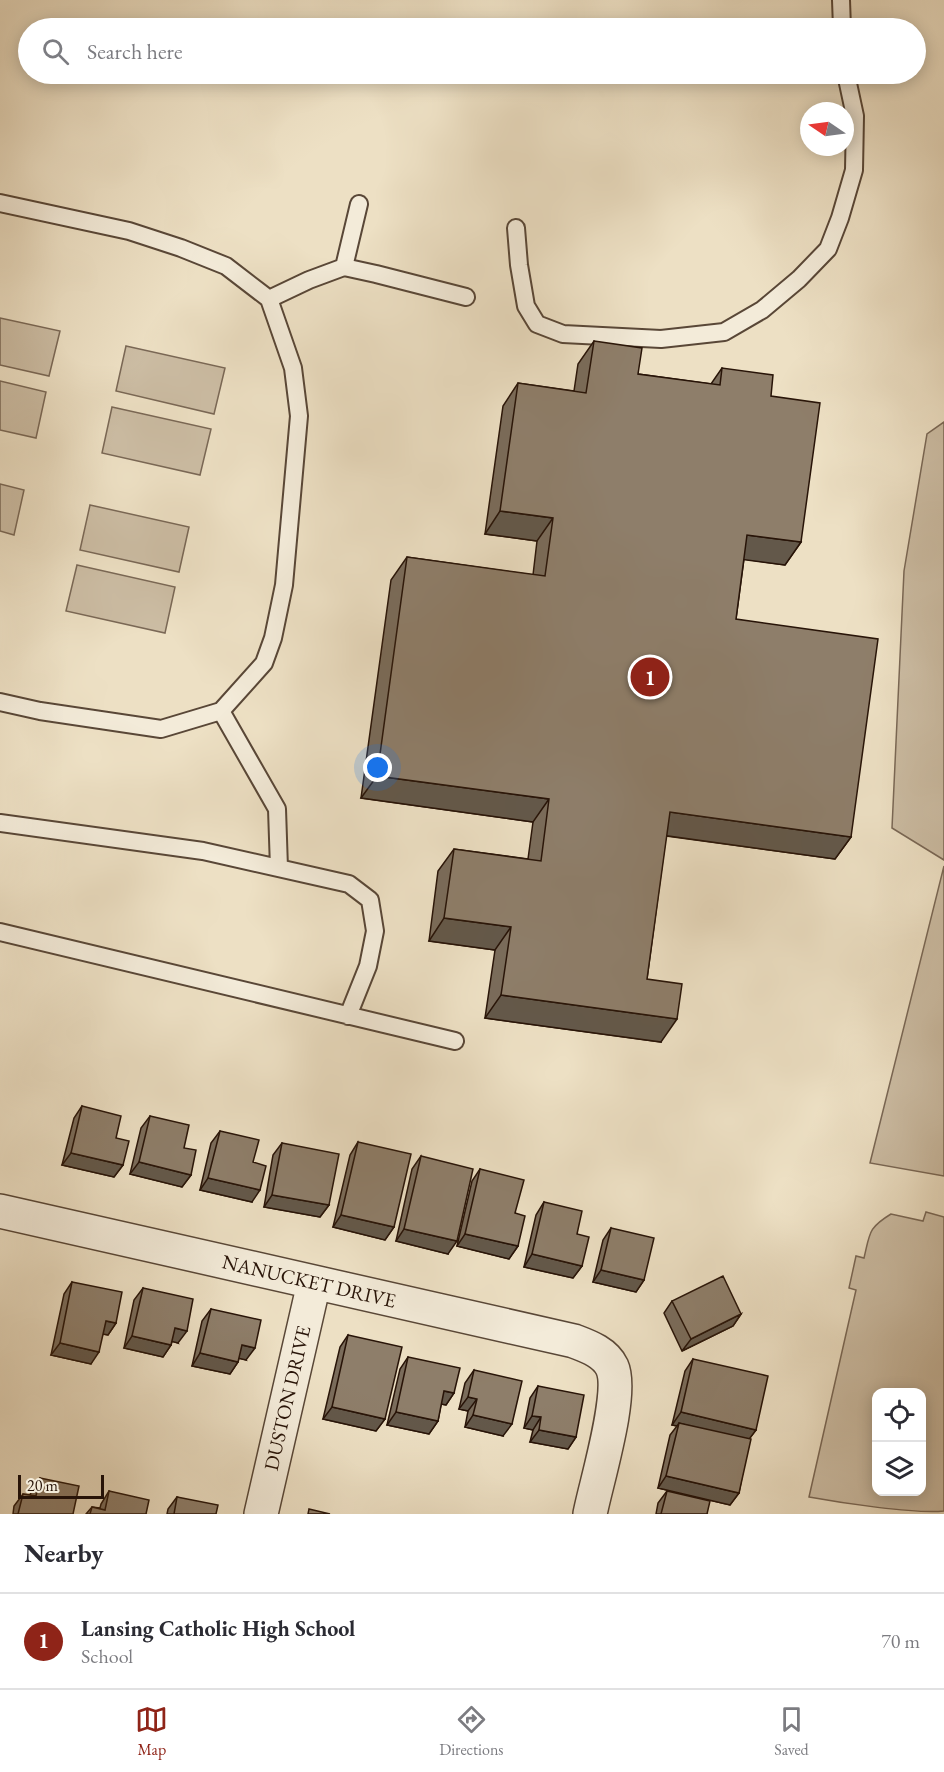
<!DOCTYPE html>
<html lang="en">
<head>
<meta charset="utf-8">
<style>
	:root { --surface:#fff; --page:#f2f2f3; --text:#2b2b33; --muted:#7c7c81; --line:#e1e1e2; --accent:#8f2418 }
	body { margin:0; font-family:"EB Garamond",serif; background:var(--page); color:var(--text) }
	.controls { position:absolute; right:18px; bottom:18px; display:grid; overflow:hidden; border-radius:12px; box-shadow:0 3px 15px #0003 }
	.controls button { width:54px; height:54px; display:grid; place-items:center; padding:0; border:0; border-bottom:2px solid var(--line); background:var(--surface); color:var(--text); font:30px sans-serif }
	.compass { position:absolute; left:800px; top:102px; width:54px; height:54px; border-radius:50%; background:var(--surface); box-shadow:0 3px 15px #0003; rotate:283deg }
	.scale { position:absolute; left:18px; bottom:15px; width:86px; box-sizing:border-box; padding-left:6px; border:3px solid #281408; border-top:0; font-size:16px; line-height:21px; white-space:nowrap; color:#281408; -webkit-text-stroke:4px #f3ebd9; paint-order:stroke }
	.you { position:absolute; left:378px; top:768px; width:21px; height:21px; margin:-15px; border:4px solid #fff; border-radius:50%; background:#1a73e8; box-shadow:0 0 0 9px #1a73e833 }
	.badge { display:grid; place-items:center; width:39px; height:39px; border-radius:50%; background:var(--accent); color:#fff; font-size:20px; font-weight:700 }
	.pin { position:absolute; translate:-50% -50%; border:3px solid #fff; box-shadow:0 2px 6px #0006 }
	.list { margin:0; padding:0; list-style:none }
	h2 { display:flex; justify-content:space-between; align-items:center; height:78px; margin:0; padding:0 24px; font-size:26px }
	h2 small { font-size:20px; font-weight:400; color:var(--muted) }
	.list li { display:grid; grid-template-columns:39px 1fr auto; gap:18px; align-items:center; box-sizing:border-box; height:96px; padding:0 24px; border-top:2px solid var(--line) }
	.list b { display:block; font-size:22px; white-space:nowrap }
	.list p { margin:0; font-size:20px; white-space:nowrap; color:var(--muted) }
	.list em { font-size:20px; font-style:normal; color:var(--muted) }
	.icon { flex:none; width:33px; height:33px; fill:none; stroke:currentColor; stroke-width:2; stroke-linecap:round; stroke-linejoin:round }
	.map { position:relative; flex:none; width:944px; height:1514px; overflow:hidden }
	.search { position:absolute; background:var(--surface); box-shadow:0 3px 15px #0003; left:18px; right:18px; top:18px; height:66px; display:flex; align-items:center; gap:15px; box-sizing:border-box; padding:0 21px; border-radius:33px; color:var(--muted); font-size:22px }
	.sheet { height:174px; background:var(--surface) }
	nav { display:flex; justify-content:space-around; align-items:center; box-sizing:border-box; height:84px; border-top:2px solid var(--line); background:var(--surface); font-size:16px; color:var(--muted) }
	nav a { display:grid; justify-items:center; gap:3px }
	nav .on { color:var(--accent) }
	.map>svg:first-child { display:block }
	.pitch { fill:#ccbda4; stroke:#7a6856; stroke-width:1.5; fill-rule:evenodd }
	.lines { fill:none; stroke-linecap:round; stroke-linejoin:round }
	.service-casing { stroke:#594737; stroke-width:20 }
	.minor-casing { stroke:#594737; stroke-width:36 }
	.service { stroke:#f3ebd9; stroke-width:16 }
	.minor { stroke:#f3ebd9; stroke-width:33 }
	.wall { fill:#7a6c5b; stroke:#281408; stroke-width:1.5 }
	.shaded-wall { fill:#63584a; stroke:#281408; stroke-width:1.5 }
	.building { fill:#8e7e6a; stroke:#281408; stroke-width:1.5 }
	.labels { text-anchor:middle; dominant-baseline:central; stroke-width:4.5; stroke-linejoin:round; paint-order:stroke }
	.street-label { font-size:20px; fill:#281408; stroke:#f3ebd9 }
</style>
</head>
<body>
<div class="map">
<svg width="944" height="1514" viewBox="0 0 944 1514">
	<rect width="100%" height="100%" fill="#ede0c4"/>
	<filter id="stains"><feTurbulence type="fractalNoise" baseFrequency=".00333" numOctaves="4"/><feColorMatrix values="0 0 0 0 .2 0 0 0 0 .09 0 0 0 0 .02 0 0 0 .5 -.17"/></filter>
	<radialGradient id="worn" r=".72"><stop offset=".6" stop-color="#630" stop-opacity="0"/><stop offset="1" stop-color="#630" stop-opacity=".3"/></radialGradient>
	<path class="pitch" d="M 0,318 L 60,331 L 49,376 L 0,365 Z
		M 126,346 L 225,368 L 214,414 L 116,391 Z
		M 0,381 L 46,392 L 36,438 L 0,430 Z
		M 112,407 L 211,429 L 200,475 L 102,453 Z
		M 944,422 L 944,860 L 892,828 L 904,571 L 927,434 Z
		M 0,484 L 24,490 L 14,535 L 0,531 Z
		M 90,505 L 189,527 L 179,572 L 80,550 Z
		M 77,565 L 175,587 L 165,633 L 66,611 Z
		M 944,866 L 944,1176 L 870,1163 Z
		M 926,1212 L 944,1217 L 944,1511 C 914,1514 842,1503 809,1497 L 856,1290 L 849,1288 L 856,1256 L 864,1258 C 870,1233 868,1228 891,1214 L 923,1221 ZM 876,1392 L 922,1392 L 922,1492 L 876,1492 Z"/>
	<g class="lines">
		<defs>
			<path id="service" d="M 841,0 L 842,28
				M 0,203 L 129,231 L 181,248 L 226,266 L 269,299 L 309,280 L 344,267 L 376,274 L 466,297
				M 516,228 L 519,265 L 526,306 L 537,324 L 563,334 L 661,339 L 724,332 L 762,310 L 799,279 L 828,249 L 840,218 L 854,170 L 855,116 L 846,74
				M 344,267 L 359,204
				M 0,702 L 40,711 L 161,729 L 221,711 L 264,663 L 273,638 L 284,585 L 299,416 L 293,368 L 269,299
				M 221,711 L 277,809 L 279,868
				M 0,823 L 203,851 L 349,884 L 370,900 L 375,931 L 368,966 L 348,1016
				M 0,932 L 455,1041"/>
			<path id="minor" d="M 0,1211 L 574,1341 C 587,1346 605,1352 612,1367 C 624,1393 596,1483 590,1514
				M 261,1514 L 314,1283"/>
		</defs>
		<use href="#service" class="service-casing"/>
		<use href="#minor" class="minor-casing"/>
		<use href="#service" class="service"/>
		<use href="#minor" class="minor"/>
	</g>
	<path class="wall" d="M 594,341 L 638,374 L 711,384 L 722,368 L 771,396 L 801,542 L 785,565 L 744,559 L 736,619 L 851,837 L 835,859 L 666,836 L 647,979 L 661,1042 L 485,1018 L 495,950 L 429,941 L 438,871 L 454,849 L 528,859 L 533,822 L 361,798 L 391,580 L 407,557 L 533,575 L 537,541 L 485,534 L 503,406 L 518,383 L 574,391 L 578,364 Z
		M 82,1106 L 116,1138 L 123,1165 L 114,1177 L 62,1165 L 74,1118 Z
		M 150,1116 L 184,1148 L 191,1175 L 182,1187 L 130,1174 L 141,1128 Z
		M 220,1131 L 253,1162 L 252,1202 L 200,1190 L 211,1143 Z
		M 358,1142 L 394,1227 L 385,1240 L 333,1227 L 350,1155 Z
		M 282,1143 L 329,1205 L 320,1217 L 264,1207 L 273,1155 Z
		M 421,1156 L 448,1254 L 396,1241 L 412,1169 Z
		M 480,1169 L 515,1213 L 518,1246 L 509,1259 L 457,1246 L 472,1181 Z
		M 544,1202 L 577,1234 L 582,1266 L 573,1278 L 524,1267 L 536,1215 Z
		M 611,1228 L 644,1280 L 636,1292 L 593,1282 L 603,1240 Z
		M 72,1282 L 116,1323 L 108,1335 L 103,1334 L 91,1364 L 51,1355 L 64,1294 Z
		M 143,1288 L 178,1343 L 172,1341 L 171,1345 L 163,1357 L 124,1348 L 134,1300 Z
		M 672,1301 L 741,1314 L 733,1326 L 682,1351 L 664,1313 Z
		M 211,1309 L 246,1360 L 239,1358 L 238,1362 L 230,1374 L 192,1366 L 202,1321 Z
		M 348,1335 L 385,1419 L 376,1431 L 323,1419 L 340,1347 Z
		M 408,1357 L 454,1393 L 446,1405 L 441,1404 L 438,1421 L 429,1434 L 387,1425 L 400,1369 Z
		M 693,1359 L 756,1430 L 749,1439 L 739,1493 L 730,1505 L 658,1488 L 670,1435 L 677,1426 L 672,1425 L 685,1371 Z
		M 474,1370 L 503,1436 L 465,1427 L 468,1411 L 459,1409 L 465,1383 Z
		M 538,1386 L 576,1437 L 568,1449 L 530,1442 L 533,1430 L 524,1428 L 530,1398 Z
		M 40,1478 L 73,1514 L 13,1514 L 14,1506 L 23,1494 L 30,1495 L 32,1490 Z
		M 109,1491 L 146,1514 L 86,1514 L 92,1507 L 100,1508 L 101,1504 Z
		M 667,1491 L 707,1514 L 656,1514 L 658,1503 Z
		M 177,1497 L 216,1514 L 167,1514 L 168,1509 Z"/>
	<path class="shaded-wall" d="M 500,511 L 553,518 L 537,541 L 485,534 Z
		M 747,535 L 801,542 L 785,565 L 731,558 Z
		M 377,776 L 549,799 L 533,822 L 361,798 Z
		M 670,812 L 851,837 L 835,859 L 654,834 Z
		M 444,918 L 511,927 L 495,950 L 429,941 Z
		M 501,995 L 677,1019 L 661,1042 L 485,1018 Z
		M 71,1153 L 123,1165 L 114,1177 L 62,1165 Z
		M 139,1162 L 191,1175 L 182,1187 L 130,1174 Z
		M 208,1178 L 260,1190 L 252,1202 L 200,1190 Z
		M 272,1195 L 329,1205 L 320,1217 L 264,1207 Z
		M 341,1215 L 394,1227 L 385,1240 L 333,1227 Z
		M 404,1229 L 457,1241 L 448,1254 L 396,1241 Z
		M 465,1234 L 518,1246 L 509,1259 L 457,1246 Z
		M 532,1254 L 582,1266 L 573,1278 L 524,1267 Z
		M 601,1270 L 644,1280 L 636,1292 L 593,1282 Z
		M 741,1314 L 733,1326 L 682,1351 L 691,1339 Z
		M 106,1321 L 116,1323 L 108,1335 L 97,1333 Z
		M 175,1328 L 187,1331 L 178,1343 L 166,1340 Z
		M 132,1336 L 171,1345 L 163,1357 L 124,1348 Z
		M 60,1343 L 99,1352 L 91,1364 L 51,1355 Z
		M 242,1345 L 255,1348 L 246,1360 L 233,1357 Z
		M 200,1353 L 238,1362 L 230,1374 L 192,1366 Z
		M 444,1391 L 454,1393 L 446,1405 L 436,1403 Z
		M 468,1397 L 477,1399 L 468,1411 L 459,1409 Z
		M 332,1407 L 385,1419 L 376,1431 L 323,1419 Z
		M 396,1412 L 438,1421 L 429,1434 L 387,1425 Z
		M 681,1412 L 756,1430 L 747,1442 L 679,1423 L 677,1426 L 672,1425 Z
		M 473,1415 L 512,1424 L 503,1436 L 465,1427 Z
		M 532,1416 L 541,1417 L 533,1430 L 524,1428 Z
		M 539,1430 L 576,1437 L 568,1449 L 530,1442 Z
		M 666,1476 L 739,1493 L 730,1505 L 658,1488 Z"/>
	<path class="building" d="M 594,341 L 642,348 L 638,374 L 720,385 L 722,368 L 773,375 L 771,396 L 820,403 L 801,542 L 747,535 L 736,619 L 878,639 L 851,837 L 670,812 L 647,979 L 682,984 L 677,1019 L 501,995 L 511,927 L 444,918 L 454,849 L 541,861 L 549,799 L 377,776 L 407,557 L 545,576 L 553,518 L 500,511 L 518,383 L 586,393 Z
		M 82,1106 L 121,1116 L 116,1138 L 129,1141 L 123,1165 L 71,1153 Z
		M 150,1116 L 189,1125 L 184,1148 L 196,1150 L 191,1175 L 139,1162 Z
		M 220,1131 L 259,1140 L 253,1162 L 266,1166 L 260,1190 L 208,1178 Z
		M 358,1142 L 411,1154 L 394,1227 L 341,1215 Z
		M 282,1143 L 339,1154 L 329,1205 L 272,1195 Z
		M 421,1156 L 473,1169 L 457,1241 L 404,1229 Z
		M 480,1169 L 524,1180 L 515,1213 L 525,1216 L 518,1246 L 465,1234 Z
		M 544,1202 L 582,1211 L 577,1234 L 589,1237 L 582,1266 L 532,1254 Z
		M 611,1228 L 654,1238 L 644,1280 L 601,1270 Z
		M 723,1276 L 741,1314 L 691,1339 L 672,1301 Z
		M 72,1282 L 122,1292 L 116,1323 L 106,1321 L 99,1352 L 60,1343 Z
		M 143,1288 L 193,1299 L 187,1331 L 175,1328 L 171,1345 L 132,1336 Z
		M 211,1309 L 261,1320 L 255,1348 L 242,1345 L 238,1362 L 200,1353 Z
		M 348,1335 L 402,1347 L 385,1419 L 332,1407 Z
		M 408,1357 L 460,1368 L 454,1393 L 444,1391 L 438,1421 L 396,1412 Z
		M 693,1359 L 768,1376 L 756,1430 L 681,1412 Z
		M 474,1370 L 522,1381 L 512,1424 L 473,1415 L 477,1399 L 468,1397 Z
		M 538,1386 L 584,1395 L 576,1437 L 539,1430 L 541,1417 L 532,1416 Z
		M 679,1423 L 751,1439 L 739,1493 L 666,1476 Z
		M 40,1478 L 79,1486 L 73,1514 L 18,1514 L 23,1494 L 36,1496 Z
		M 109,1491 L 149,1500 L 146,1514 L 90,1514 L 92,1507 L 105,1510 Z
		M 667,1491 L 710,1501 L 707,1514 L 661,1514 Z
		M 177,1497 L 218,1505 L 216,1514 L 174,1514 Z
		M 309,1509 L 330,1514 L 308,1514 Z"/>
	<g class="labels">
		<g class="street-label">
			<text transform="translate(309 1281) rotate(13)">NANUCKET DRIVE</text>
			<text transform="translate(287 1398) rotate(-77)">DUSTON DRIVE</text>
		</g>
	</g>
	<rect width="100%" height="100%" filter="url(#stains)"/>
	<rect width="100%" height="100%" fill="url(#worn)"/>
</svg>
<div class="controls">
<button><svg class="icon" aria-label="locate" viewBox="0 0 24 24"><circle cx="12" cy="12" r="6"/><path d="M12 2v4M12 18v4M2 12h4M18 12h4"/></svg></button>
<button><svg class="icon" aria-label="layers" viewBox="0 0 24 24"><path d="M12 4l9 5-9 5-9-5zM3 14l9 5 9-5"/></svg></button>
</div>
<svg class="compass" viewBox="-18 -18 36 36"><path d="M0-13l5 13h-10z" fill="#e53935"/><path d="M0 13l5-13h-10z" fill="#7c7c81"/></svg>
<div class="scale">20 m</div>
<div class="you"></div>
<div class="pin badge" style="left:650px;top:677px">1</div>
<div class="search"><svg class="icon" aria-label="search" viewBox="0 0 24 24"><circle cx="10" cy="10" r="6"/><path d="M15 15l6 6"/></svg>Search here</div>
</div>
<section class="sheet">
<h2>Nearby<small></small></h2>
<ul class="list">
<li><span class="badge">1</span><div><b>Lansing Catholic High School</b><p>School</p></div><em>70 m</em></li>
</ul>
</section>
<nav>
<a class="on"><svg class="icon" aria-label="map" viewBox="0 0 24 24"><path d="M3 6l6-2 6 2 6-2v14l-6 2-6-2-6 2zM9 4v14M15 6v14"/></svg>Map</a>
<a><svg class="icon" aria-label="directions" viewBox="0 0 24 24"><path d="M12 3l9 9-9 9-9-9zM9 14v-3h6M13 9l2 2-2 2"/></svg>Directions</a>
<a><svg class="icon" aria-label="saved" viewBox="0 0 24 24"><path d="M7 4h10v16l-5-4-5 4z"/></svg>Saved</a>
</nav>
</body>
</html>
